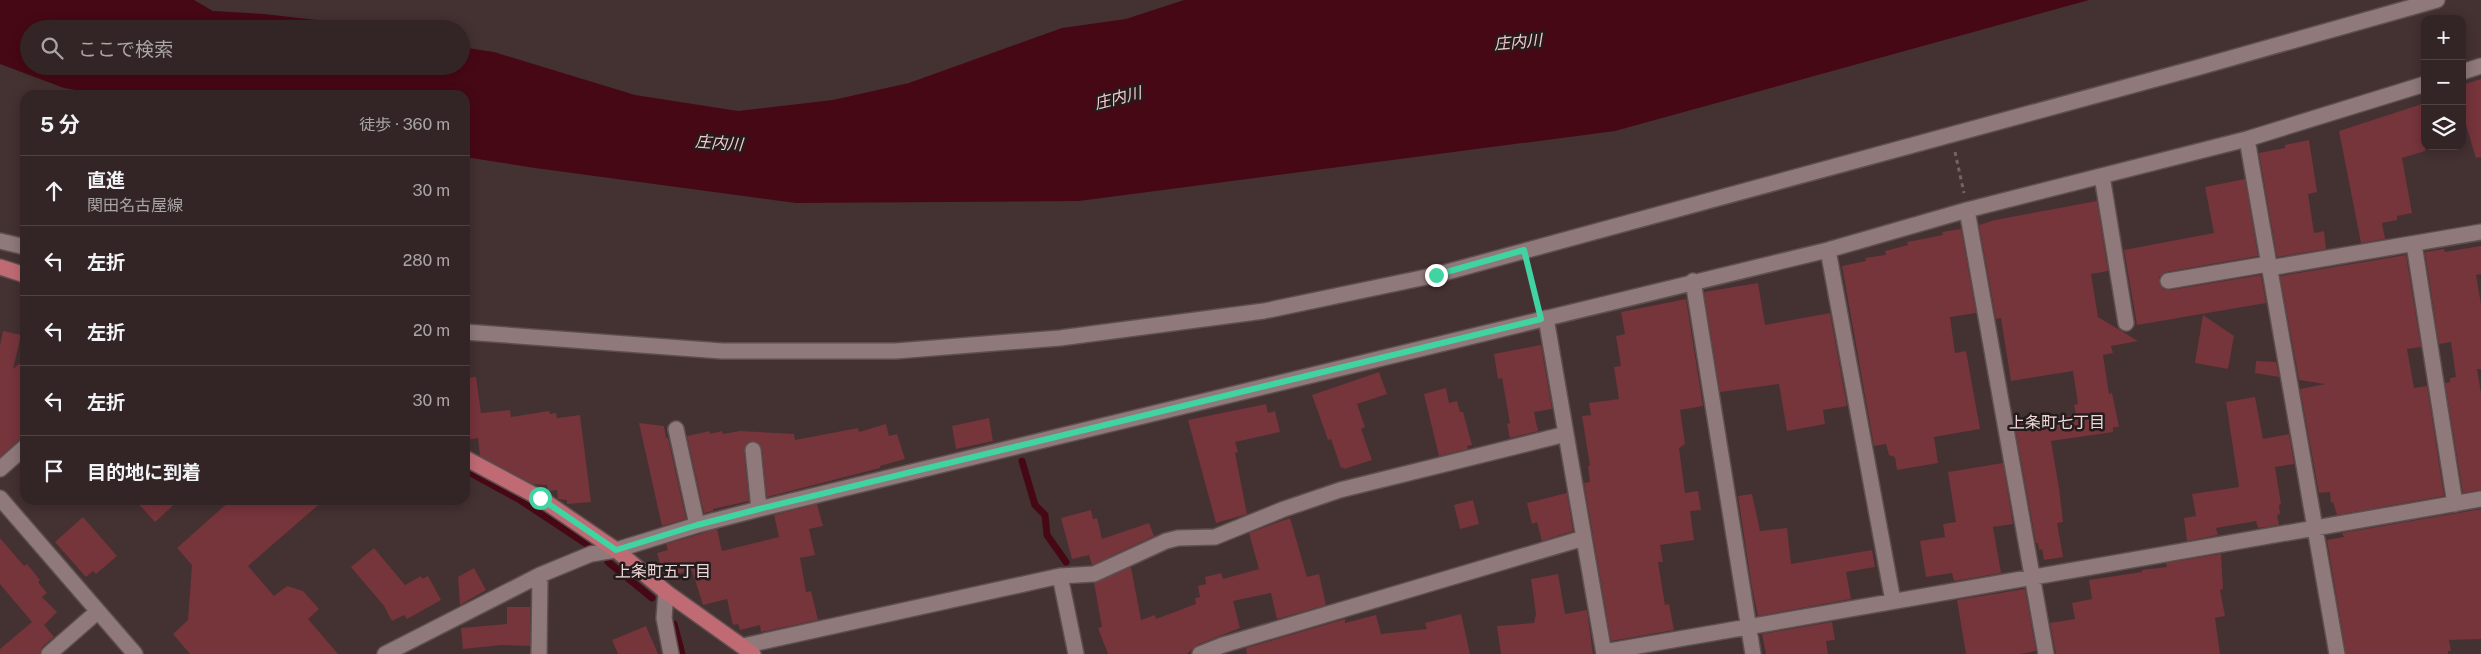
<!DOCTYPE html>
<html lang="ja">
<head>
<meta charset="utf-8">
<style>
	:root { --surface:#332526; --page:#3b2d2e; --text:#f1f3f6; --muted:#a9a5a7; --line:#4e4243 }
	body { margin:0; font-family:"Public Sans","Noto Sans JP",sans-serif; background:var(--page); color:var(--text) }
	.controls { position:absolute; right:15px; top:15px; display:grid; overflow:hidden; border-radius:10px; box-shadow:0 2px 12px #0003 }
	.controls button { width:45px; height:45px; display:grid; place-items:center; padding:0; border:0; border-bottom:1px solid var(--line); background:var(--surface); color:var(--text); font:25px sans-serif }
	.stop { position:absolute; width:15px; height:15px; margin:-11px; border:4px solid #40d4a2; border-radius:50%; background:#fff }
	.stop.end { background:#40d4a2; border-color:#fff; box-shadow:0 1px 5px #0008 }
	.list { margin:0; padding:0; list-style:none }
	h2 { display:flex; justify-content:space-between; align-items:center; height:65px; margin:0; padding:0 20px; font-size:21px }
	h2 small { font-size:16px; font-weight:400; color:var(--muted) }
	.list li { display:grid; grid-template-columns:32px 1fr auto; gap:15px; align-items:center; box-sizing:border-box; height:70px; padding:0 20px; border-top:1px solid var(--line) }
	.list b { display:block; font-size:19px; white-space:nowrap }
	.list p { margin:0; font-size:16px; white-space:nowrap; color:var(--muted) }
	.list em { font-size:16px; font-style:normal; color:var(--muted) }
	.icon { flex:none; width:28px; height:28px; fill:none; stroke:currentColor; stroke-width:2; stroke-linecap:round; stroke-linejoin:round }
	.map { position:relative; flex:none; width:2481px; height:654px; overflow:hidden }
	.search { position:absolute; background:var(--surface); box-shadow:0 2px 12px #0003; left:20px; top:20px; width:450px; height:55px; display:flex; align-items:center; gap:12px; box-sizing:border-box; padding:0 18px; border-radius:28px; color:var(--muted); font-size:19px }
	.panel { position:absolute; background:var(--surface); box-shadow:0 2px 12px #0003; left:20px; top:90px; width:450px; height:415px; border-radius:15px }
	.map>svg:first-child { display:block }
	.water { fill:#470815 }
	.lines { fill:none; stroke-linecap:round; stroke-linejoin:round }
	.stream { stroke:#470815; stroke-width:7 }
	.building { fill:#76343b }
	.street-casing { stroke:#5e4f4f; stroke-width:18 }
	.primary-casing { stroke:#5e4f4f; stroke-width:18 }
	.path { stroke:#756465; stroke-width:3; stroke-dasharray:4 4; stroke-linecap:butt }
	.street { stroke:#8f797a; stroke-width:15 }
	.primary { stroke:#c06b74; stroke-width:15 }
	.route { stroke:#40d4a2; stroke-width:6 }
	.labels { text-anchor:middle; dominant-baseline:central; stroke-width:5; stroke-linejoin:round; paint-order:stroke }
	.water-label { font-size:16px; font-style:italic; fill:#f6cacc; stroke:#241c1c }
	.neighbourhood-label { font-size:16px; fill:#efd7d7; stroke:#241c1c }
</style>
</head>
<body>
<div class="map">
<svg width="2481" height="654" viewBox="0 0 2481 654">
	<rect width="100%" height="100%" fill="#443132"/>
	<path class="water" d="M 0,0 L 194,0 L 213,11 L 264,14 L 360,25 L 377,29 L 29,29 L 29,66 L 461,66 L 461,47 L 494,52 L 635,95 L 738,111 L 833,100 L 909,83 L 1062,28 L 1126,19 L 1184,0 L 2089,0 L 1615,131 L 1079,201 L 796,203 L 535,168 L 465,157 L 465,95 L 103,95 L 64,88 L 0,64 Z"/>
	<g class="lines">
		<path class="stream" d="M 1022,461 L 1035,505 L 1045,515 L 1047,535 L 1066,562
			M 465,470 L 520,500 L 588,545
			M 608,562 L 652,598
			M 674,624 L 682,654"/>
	</g>
	<path class="building" d="M 2481,79 L 2481,157 L 2476,158 L 2462,111 L 2462,85 Z
		M 2425,103 L 2425,151 L 2402,158 L 2412,213 L 2397,216 L 2397,220 L 2382,223 L 2385,239 L 2361,243 L 2339,131 Z
		M 2309,140 L 2317,192 L 2308,194 L 2314,233 L 2324,231 L 2326,249 L 2277,257 L 2259,153 L 2285,148 L 2285,145 Z
		M 2245,179 L 2258,256 L 2166,272 L 2159,277 L 2159,283 L 2164,290 L 2170,290 L 2261,275 L 2266,303 L 2137,325 L 2124,250 L 2214,233 L 2205,187 Z
		M 2097,201 L 2108,271 L 2091,274 L 2098,317 L 2138,341 L 2111,346 L 2113,353 L 2103,355 L 2109,394 L 2112,393 L 2119,427 L 2113,427 L 2113,432 L 2051,441 L 2059,488 L 2063,522 L 2057,523 L 2063,557 L 2044,560 L 2042,549 L 2039,550 L 2038,543 L 2036,543 L 2014,423 L 2076,415 L 2074,405 L 2078,404 L 2073,371 L 2011,381 L 2001,318 L 1996,319 L 1979,225 L 1995,220 Z
		M 1961,229 L 1976,313 L 1950,317 L 1955,353 L 1966,351 L 1980,429 L 1934,437 L 1938,463 L 1897,470 L 1895,457 L 1889,455 L 1886,444 L 1874,446 L 1842,266 L 1866,261 L 1865,258 L 1886,255 L 1885,251 L 1908,245 L 1907,242 L 1943,235 L 1942,232 Z
		M 2481,246 L 2481,274 L 2476,275 L 2481,304 L 2481,369 L 2477,369 L 2481,393 L 2481,490 L 2463,493 L 2445,383 L 2450,382 L 2450,378 L 2456,377 L 2451,342 L 2439,344 L 2425,252 L 2444,249 L 2445,252 Z
		M 2406,255 L 2421,347 L 2407,349 L 2414,388 L 2427,386 L 2444,496 L 2337,515 L 2333,502 L 2331,503 L 2330,492 L 2319,493 L 2300,389 L 2325,384 L 2299,380 L 2280,276 Z
		M 1758,283 L 1765,325 L 1830,313 L 1847,406 L 1823,410 L 1825,424 L 1787,431 L 1779,384 L 1720,392 L 1704,292 Z
		M 1686,299 L 1703,406 L 1680,410 L 1685,444 L 1679,448 L 1685,493 L 1698,491 L 1701,510 L 1690,511 L 1694,540 L 1660,545 L 1663,562 L 1658,562 L 1665,605 L 1669,604 L 1674,630 L 1611,641 L 1584,483 L 1590,482 L 1588,466 L 1590,466 L 1582,416 L 1591,415 L 1589,403 L 1619,399 L 1614,367 L 1621,366 L 1616,336 L 1625,334 L 1621,312 Z
		M 2203,315 L 2234,336 L 2228,369 L 2195,363 Z
		M 3,331 L 21,335 L 13,369 L 25,359 L 25,438 L 19,440 L 0,457 L 0,345 Z
		M 1541,345 L 1552,409 L 1534,412 L 1538,431 L 1510,438 L 1507,424 L 1510,423 L 1502,378 L 1498,379 L 1494,354 Z
		M 2256,361 L 2276,362 L 2279,377 L 2255,373 Z
		M 1379,372 L 1387,394 L 1357,404 L 1365,427 L 1361,429 L 1372,460 L 1344,469 L 1343,467 L 1341,468 L 1331,439 L 1328,440 L 1312,395 Z
		M 476,377 L 481,413 L 510,410 L 511,417 L 549,411 L 550,414 L 556,413 L 557,418 L 580,415 L 591,502 L 567,504 L 567,500 L 558,499 L 557,490 L 548,491 L 547,485 L 533,484 L 480,456 L 478,438 L 465,440 L 465,378 Z
		M 1446,388 L 1449,403 L 1457,401 L 1460,412 L 1463,412 L 1472,445 L 1467,446 L 1468,449 L 1439,456 L 1424,394 Z
		M 2255,397 L 2263,439 L 2289,434 L 2294,464 L 2275,467 L 2281,504 L 2279,505 L 2280,514 L 2277,515 L 2279,525 L 2258,528 L 2256,521 L 2216,528 L 2218,535 L 2187,541 L 2184,518 L 2196,516 L 2192,494 L 2239,487 L 2226,402 Z
		M 1266,404 L 1268,413 L 1275,411 L 1280,432 L 1235,442 L 1238,452 L 1235,453 L 1247,514 L 1216,523 L 1188,420 Z
		M 989,418 L 993,441 L 956,449 L 952,426 Z
		M 639,423 L 664,426 L 666,438 L 668,438 L 686,519 L 662,526 Z
		M 886,424 L 889,436 L 897,434 L 905,459 L 880,466 L 880,468 L 767,497 L 762,449 L 757,442 L 748,442 L 744,451 L 749,501 L 713,509 L 713,511 L 704,513 L 687,436 L 710,431 L 710,434 L 722,431 L 723,434 L 740,431 L 794,434 L 795,440 L 858,428 L 859,432 Z
		M 2003,463 L 2013,524 L 1993,527 L 2001,573 L 1954,581 L 1952,573 L 1926,577 L 1920,541 L 1945,537 L 1943,524 L 1956,522 L 1948,472 Z
		M 1567,493 L 1573,531 L 1542,541 L 1537,522 L 1532,524 L 1527,503 Z
		M 1752,494 L 1760,531 L 1787,528 L 1791,564 L 1872,550 L 1875,567 L 1846,572 L 1851,599 L 1758,616 L 1752,588 L 1738,496 Z
		M 135,500 L 179,500 L 155,522 Z
		M 231,500 L 324,500 L 248,566 L 274,596 L 287,586 L 303,591 L 319,609 L 308,619 L 338,654 L 190,654 L 173,634 L 188,620 L 192,565 L 177,548 Z
		M 1473,500 L 1479,524 L 1460,529 L 1454,505 Z
		M 817,504 L 823,526 L 809,529 L 815,555 L 800,558 L 806,592 L 811,591 L 818,620 L 761,632 L 760,625 L 740,630 L 738,624 L 733,625 L 727,599 L 703,605 L 692,570 L 664,577 L 657,553 L 668,550 L 666,544 L 717,529 L 722,551 L 779,537 L 774,515 Z
		M 2481,509 L 2481,639 L 2449,640 L 2451,651 L 2448,651 L 2448,654 L 2346,654 L 2327,540 L 2344,537 L 2342,533 Z
		M 1091,510 L 1093,519 L 1097,518 L 1102,539 L 1149,523 L 1154,536 L 1092,565 L 1089,555 L 1072,559 L 1061,518 Z
		M 83,517 L 117,556 L 96,574 L 93,571 L 86,577 L 55,542 Z
		M 1290,518 L 1307,577 L 1319,574 L 1326,605 L 1277,619 L 1271,593 L 1233,601 L 1240,628 L 1197,645 L 1187,654 L 1108,654 L 1098,628 L 1102,627 L 1094,583 L 1131,567 L 1141,620 L 1155,615 L 1156,619 L 1196,604 L 1195,598 L 1200,597 L 1198,586 L 1206,584 L 1205,577 L 1221,573 L 1223,579 L 1259,569 L 1249,533 Z
		M 0,538 L 24,566 L 27,564 L 40,580 L 38,582 L 47,593 L 42,597 L 57,612 L 44,625 L 54,637 L 42,647 L 40,654 L 0,654 L 0,649 L 32,622 L 0,584 Z
		M 374,548 L 405,585 L 421,576 L 422,579 L 428,576 L 441,600 L 407,619 L 404,615 L 392,621 L 384,606 L 351,567 Z
		M 2221,554 L 2223,589 L 2220,590 L 2225,616 L 2215,618 L 2220,654 L 2056,654 L 2050,623 L 2075,619 L 2072,603 L 2092,599 L 2089,580 L 2142,572 L 2142,570 L 2167,567 L 2166,563 Z
		M 474,568 L 486,590 L 460,605 L 458,577 Z
		M 1558,574 L 1565,614 L 1587,610 L 1593,654 L 1501,654 L 1497,626 L 1534,623 L 1536,614 L 1531,579 Z
		M 2025,589 L 2036,651 L 2020,654 L 1966,654 L 1957,600 Z
		M 507,607 L 530,607 L 530,646 L 501,645 L 463,649 L 461,628 L 507,624 Z
		M 1461,614 L 1470,654 L 1247,654 L 1246,648 L 1345,619 L 1345,623 L 1376,615 L 1381,634 L 1427,629 L 1425,623 Z
		M 1832,622 L 1835,640 L 1826,641 L 1828,654 L 1766,654 L 1762,634 Z
		M 646,626 L 658,654 L 618,654 L 612,640 Z"/>
	<g class="lines">
		<defs>
			<path id="street" d="M 2462,72 L 2481,66
				M 2247,139 L 2337,654
				M 2102,176 L 2126,323
				M 1967,210 L 2046,654
				M 0,241 L 25,247
				M 2414,244 L 2455,504
				M 1828,250 L 1893,601
				M 2269,268 L 2481,232
				M 1693,281 L 1753,654
				M 2168,281 L 2268,264
				M 1546,318 L 1604,654
				M 465,332 L 722,351 L 896,351 L 1060,338 L 1264,311 L 1436,275 L 2196,68 L 2437,0
				M 676,429 L 697,525
				M 753,450 L 759,509
				M 0,469 L 25,447
				M 0,498 L 135,654
				M 1060,576 L 1076,654
				M 666,592 L 664,618 L 671,654
				M 743,646 L 1060,576 L 1094,574 L 1166,541 L 1178,538 L 1215,537 L 1284,509 L 1340,490 L 1566,434
				M 1604,652 L 2481,499
				M 49,654 L 97,612
				M 385,654 L 540,575 L 591,554 L 616,550 L 697,525 L 759,509 L 1828,250 L 1967,210 L 2247,139 L 2425,84
				M 539,654 L 540,575
				M 1200,654 L 1223,645 L 1584,538"/>
			<path id="primary" d="M 0,267 L 25,275
				M 465,458 L 540,498 L 616,550 L 666,592 L 753,654"/>
		</defs>
		<use href="#street" class="street-casing"/>
		<use href="#primary" class="primary-casing"/>
		<path class="path" d="M 1955,152 L 1964,193
			M 1529,268 L 1537,303"/>
		<use href="#street" class="street"/>
		<use href="#primary" class="primary"/>
	</g>
	<g class="lines">
		<path class="route" d="M 540,498 L 616,550 L 697,525 L 759,509 L 1541,319 L 1524,250 L 1436,275"/>
	</g>
	<g class="labels">
		<g class="water-label">
			<text transform="translate(1518 42) rotate(-5)">庄内川</text>
			<text transform="translate(1118 98) rotate(-14)">庄内川</text>
			<text transform="translate(719 143) rotate(4)">庄内川</text>
		</g>
		<g class="neighbourhood-label">
			<text x="2057" y="422">上条町七丁目</text>
			<text x="663" y="571">上条町五丁目</text>
		</g>
	</g>
</svg>
<div class="controls">
<button>+</button>
<button>−</button>
<button><svg class="icon" aria-label="layers" viewBox="0 0 24 24"><path d="M12 4l9 5-9 5-9-5zM3 14l9 5 9-5"/></svg></button>
</div>
<div class="stop" style="left:540px;top:498px"></div>
<div class="stop end" style="left:1436px;top:275px"></div>
<div class="search"><svg class="icon" aria-label="search" viewBox="0 0 24 24"><circle cx="10" cy="10" r="6"/><path d="M15 15l6 6"/></svg>ここで検索</div>
<section class="panel">
<h2>5 分<small>徒歩 · 360 m</small></h2>
<ul class="list">
<li><svg class="icon" aria-label="ahead" viewBox="0 0 24 24"><path d="M12 20V5M6 11l6-6 6 6"/></svg><div><b>直進</b><p>関田名古屋線</p></div><em>30 m</em></li>
<li><svg class="icon" aria-label="left" viewBox="0 0 24 24"><path d="M17 20v-9H6M10 6l-5 5 5 5"/></svg><div><b>左折</b></div><em>280 m</em></li>
<li><svg class="icon" aria-label="left" viewBox="0 0 24 24"><path d="M17 20v-9H6M10 6l-5 5 5 5"/></svg><div><b>左折</b></div><em>20 m</em></li>
<li><svg class="icon" aria-label="left" viewBox="0 0 24 24"><path d="M17 20v-9H6M10 6l-5 5 5 5"/></svg><div><b>左折</b></div><em>30 m</em></li>
<li><svg class="icon" aria-label="arrive" viewBox="0 0 24 24"><path d="M6 21V4h12l-3 4 3 4H6"/></svg><div><b>目的地に到着</b></div></li>
</ul>
</section>
</div>
</body>
</html>
